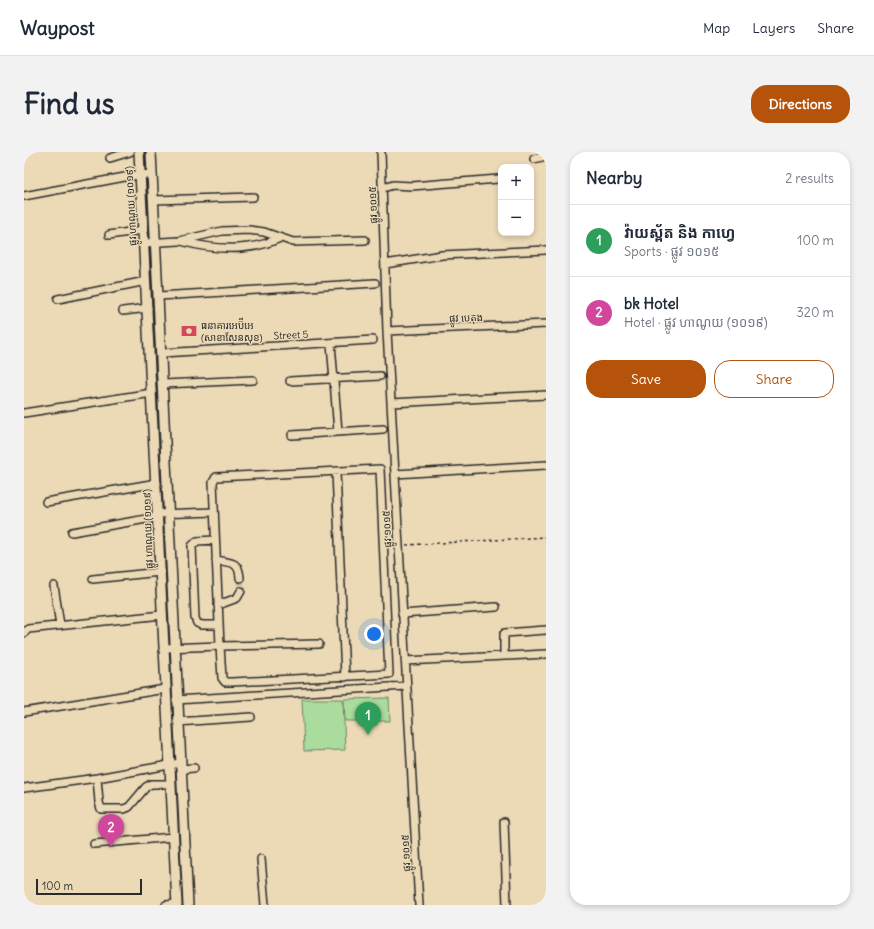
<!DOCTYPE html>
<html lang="en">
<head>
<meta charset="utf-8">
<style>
	:root { --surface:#fff; --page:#f2f2f3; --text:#1f2937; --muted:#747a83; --line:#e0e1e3; --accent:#b45309 }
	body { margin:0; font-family:Delius,"Noto Sans Khmer",sans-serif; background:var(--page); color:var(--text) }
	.controls { position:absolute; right:12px; top:12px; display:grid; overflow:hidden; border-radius:8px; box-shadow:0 2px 6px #0003 }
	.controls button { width:36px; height:36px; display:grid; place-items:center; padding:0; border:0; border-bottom:1px solid var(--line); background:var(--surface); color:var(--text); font:20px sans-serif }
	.scale { position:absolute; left:12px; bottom:10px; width:106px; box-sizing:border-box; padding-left:4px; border:2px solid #2b2b2b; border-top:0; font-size:11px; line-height:14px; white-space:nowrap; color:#2b2b2b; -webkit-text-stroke:3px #ecdab7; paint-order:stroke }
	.you { position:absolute; left:350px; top:482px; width:14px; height:14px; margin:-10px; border:3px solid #fff; border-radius:50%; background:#1a73e8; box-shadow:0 0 0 6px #1a73e833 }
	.badge { display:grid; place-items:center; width:26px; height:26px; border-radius:50%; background:var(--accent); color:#fff; font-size:13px; font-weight:700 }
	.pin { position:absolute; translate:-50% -33px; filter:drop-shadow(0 1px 2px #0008) }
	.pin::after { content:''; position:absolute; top:21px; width:14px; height:12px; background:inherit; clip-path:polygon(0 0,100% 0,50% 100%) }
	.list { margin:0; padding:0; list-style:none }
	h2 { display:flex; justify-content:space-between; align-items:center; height:52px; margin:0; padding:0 16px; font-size:17px }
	h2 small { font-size:13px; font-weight:400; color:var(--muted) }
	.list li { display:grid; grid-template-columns:26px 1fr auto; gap:12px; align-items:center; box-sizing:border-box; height:72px; padding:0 16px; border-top:1px solid var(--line) }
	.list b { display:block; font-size:15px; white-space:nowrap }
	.list p { margin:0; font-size:13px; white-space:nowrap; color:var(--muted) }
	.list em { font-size:13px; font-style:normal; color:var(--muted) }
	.actions { display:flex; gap:8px; padding:12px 16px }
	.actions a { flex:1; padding:9px 0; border:1px solid var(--accent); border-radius:16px; text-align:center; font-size:14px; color:var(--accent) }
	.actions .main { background:var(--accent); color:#fff }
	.map { position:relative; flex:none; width:522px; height:753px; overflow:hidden; border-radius:16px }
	header { display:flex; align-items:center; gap:24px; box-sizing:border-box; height:56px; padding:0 20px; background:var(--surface); border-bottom:1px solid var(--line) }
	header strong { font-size:19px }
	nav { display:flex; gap:22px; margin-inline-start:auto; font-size:14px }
	.intro { display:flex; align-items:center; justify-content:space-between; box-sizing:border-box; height:96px; padding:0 24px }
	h1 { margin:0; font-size:28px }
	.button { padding:10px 18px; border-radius:16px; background:var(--accent); color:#fff; font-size:14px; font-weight:700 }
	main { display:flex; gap:24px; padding:0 24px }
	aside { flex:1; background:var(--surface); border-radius:16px; box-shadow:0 2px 6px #0003 }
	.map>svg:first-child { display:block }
	.green { fill:#aadc9d; stroke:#6a8464 }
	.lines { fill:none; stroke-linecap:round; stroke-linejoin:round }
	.minor-tunnel { stroke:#c5b79b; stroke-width:7; stroke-dasharray:7 3.5; stroke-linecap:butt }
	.minor-casing { stroke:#2b2b2b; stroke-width:10 }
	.major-casing { stroke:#2b2b2b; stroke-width:12 }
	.path { stroke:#2b2b2b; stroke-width:1.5; stroke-dasharray:3 3; stroke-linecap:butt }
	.minor { stroke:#ecdab7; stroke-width:7 }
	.major { stroke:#ecdab7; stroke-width:9 }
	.labels { text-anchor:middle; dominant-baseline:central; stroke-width:3; stroke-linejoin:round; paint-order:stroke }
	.street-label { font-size:10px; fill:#2b2b2b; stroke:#ecdab7 }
	.poi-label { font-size:10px; fill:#2b2b2b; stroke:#ecdab7; text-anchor:start }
</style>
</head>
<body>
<header>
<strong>Waypost</strong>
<nav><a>Map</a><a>Layers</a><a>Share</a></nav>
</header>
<div class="intro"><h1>Find us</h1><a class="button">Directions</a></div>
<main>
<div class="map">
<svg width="522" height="753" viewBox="0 0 522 753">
	<rect width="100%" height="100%" fill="#ecdab7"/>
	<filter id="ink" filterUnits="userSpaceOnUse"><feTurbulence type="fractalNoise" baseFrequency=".025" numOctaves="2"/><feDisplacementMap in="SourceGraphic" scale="8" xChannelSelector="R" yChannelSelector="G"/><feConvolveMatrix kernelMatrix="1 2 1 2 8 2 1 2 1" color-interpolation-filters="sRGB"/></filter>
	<g filter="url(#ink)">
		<path class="green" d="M 365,546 L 366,569 L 321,569 L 320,547 Z
			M 278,547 L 319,547 L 321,598 L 280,599 Z"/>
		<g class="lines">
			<path class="minor-tunnel" d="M 216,426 L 217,439"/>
			<defs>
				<path id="minor" d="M 0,0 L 1,0
					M 357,0 L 363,179 L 395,753
					M 86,6 L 106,0
					M 510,7 L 522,4
					M 359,36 L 369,33 L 388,34 L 474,27
					M 0,44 L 106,24 L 128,22
					M 129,48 L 229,45
					M 85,83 L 119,78
					M 157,89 C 190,98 224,101 256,86
					M 120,91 L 155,89 L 198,79 L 225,78 L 240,80 L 269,90 L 341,88
					M 361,112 L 418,103 L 522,98
					M 135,144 L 351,131
					M 34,147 L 122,129
					M 99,159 L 124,156
					M 363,179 L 522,172
					M 307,191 L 314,280
					M 138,201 L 349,188
					M 266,229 L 356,224
					M 139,232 L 229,228
					M 367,251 L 522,243
					M 0,261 L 128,241
					M 268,283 L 359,277
					M 312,320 L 321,525
					M 371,322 L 522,313
					M 22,350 L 133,331
					M 134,362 L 190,360
					M 48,380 L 134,365
					M 191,388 L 173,389 L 168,394 L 171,466 L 173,471 L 178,473 L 195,473
					M 192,408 C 207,411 215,409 216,426
					M 69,427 L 136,420
					M 30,434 L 36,473
					M 194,453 L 213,446 L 217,439
					M 378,462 L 472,455
					M 0,481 L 4,477 L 138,463
					M 140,496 L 196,494 L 189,330 L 192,325 L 356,317 L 365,522 L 208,530 L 201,530 L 198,526 L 196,494 L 295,492
					M 480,504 L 480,482 L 481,481 L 522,478
					M 381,509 L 522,502
					M 152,548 L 382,534
					M 0,560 L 141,537
					M 153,570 L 227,565
					M 156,617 L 170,616
					M 73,626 L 75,650 L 77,657 L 100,657 L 105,655 L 122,635 L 127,632 L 146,632
					M 0,636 L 73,626 L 156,611
					M 480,670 L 483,753
					M 70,692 L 149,685
					M 237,707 L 241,753
					M 142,753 L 153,752"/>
				<path id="major" d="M 115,0 L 153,753
					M 127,0 C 140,251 150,502 164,753"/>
			</defs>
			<use href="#minor" class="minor-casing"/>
			<use href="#major" class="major-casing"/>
			<path class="path" d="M 382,393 L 522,385"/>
			<use href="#minor" class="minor"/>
			<use href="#major" class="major"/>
		</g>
	</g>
	<defs>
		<symbol id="bank-bare" viewBox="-9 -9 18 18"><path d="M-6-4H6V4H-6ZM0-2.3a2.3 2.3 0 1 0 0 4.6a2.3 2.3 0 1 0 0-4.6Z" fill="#d1495b" stroke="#ecdab7" stroke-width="2.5" paint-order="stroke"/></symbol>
	</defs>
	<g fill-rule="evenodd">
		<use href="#bank-bare" x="154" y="168" width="22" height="22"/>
	</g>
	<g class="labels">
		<g class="street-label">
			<text transform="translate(349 53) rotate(-92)">ផ្លូវ ១០១៥</text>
			<text transform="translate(107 54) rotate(-93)">ផ្លូវ ហាណូយ (១០១៩)</text>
			<text transform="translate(442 166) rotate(-2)">ផ្លូវ បេតុង</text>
			<text transform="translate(267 183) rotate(-3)">Street 5</text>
			<text transform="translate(124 377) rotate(-92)">ផ្លូវ ហាណូយ (១០១៩)</text>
			<text transform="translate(363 377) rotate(-93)">ផ្លូវ ១០១៥</text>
			<text transform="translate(382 701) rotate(-93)">ផ្លូវ ១០១៥</text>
		</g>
		<g class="poi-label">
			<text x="177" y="173">ធនាគារអេប៊ីអេ<tspan x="177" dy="12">(សាខាសែនសុខ)</tspan></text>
		</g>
	</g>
</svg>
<div class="controls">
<button>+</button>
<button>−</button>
</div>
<div class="scale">100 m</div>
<div class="you"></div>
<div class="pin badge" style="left:344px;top:583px;background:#2e9e5b">1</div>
<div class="pin badge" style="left:87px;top:695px;background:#d1479c">2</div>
</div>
<aside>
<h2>Nearby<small>2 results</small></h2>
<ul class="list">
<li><span class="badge" style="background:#2e9e5b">1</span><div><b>វ៉ាយស្ព័ត និង កាហ្វេ</b><p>Sports · ផ្លូវ ១០១៥</p></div><em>100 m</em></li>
<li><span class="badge" style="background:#d1479c">2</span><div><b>bk Hotel</b><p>Hotel · ផ្លូវ ហាណូយ (១០១៩)</p></div><em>320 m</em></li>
</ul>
<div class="actions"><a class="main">Save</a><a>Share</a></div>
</aside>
</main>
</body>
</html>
